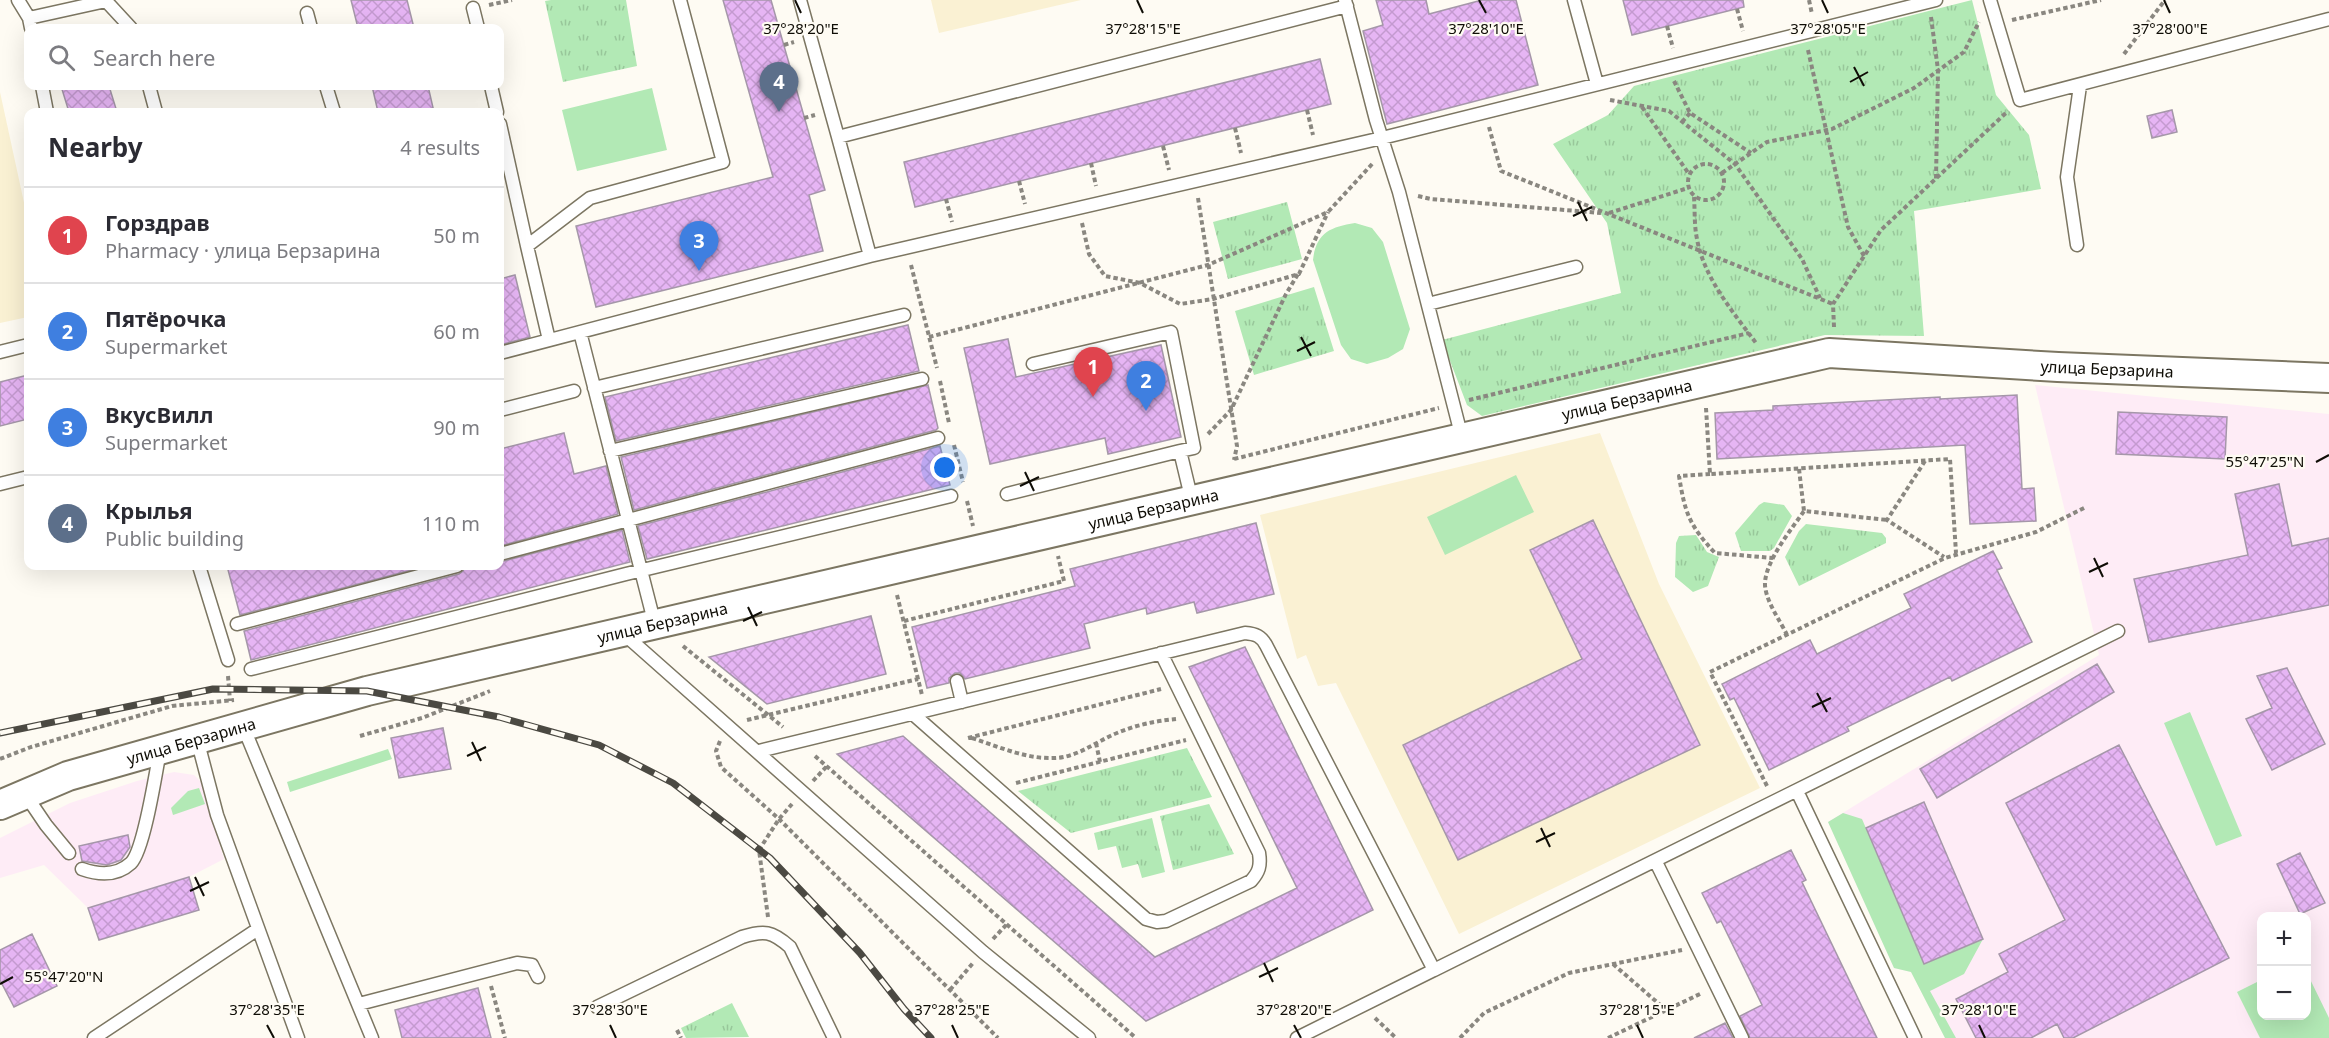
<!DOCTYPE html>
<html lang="en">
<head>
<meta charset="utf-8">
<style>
	:root { --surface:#fff; --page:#f2f2f3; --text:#2b2b33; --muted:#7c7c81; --line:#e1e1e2; --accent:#7c3aed }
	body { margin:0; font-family:"Noto Sans",sans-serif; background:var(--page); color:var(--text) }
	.controls { position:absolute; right:18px; bottom:18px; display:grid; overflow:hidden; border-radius:12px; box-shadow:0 6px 24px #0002 }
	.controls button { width:54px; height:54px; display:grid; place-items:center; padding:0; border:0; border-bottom:2px solid var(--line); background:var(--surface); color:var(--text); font:30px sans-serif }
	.you { position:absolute; left:945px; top:468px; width:21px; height:21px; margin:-15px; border:4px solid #fff; border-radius:50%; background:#1a73e8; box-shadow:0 0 0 9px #1a73e833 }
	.badge { display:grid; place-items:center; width:39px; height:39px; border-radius:50%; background:var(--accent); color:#fff; font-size:20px; font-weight:700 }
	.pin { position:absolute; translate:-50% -50px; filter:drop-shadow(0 2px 3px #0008) }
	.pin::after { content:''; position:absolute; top:32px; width:21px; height:18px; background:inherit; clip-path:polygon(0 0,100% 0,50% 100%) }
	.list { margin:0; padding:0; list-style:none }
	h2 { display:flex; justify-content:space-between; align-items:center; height:78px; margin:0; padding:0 24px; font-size:26px }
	h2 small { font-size:20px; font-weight:400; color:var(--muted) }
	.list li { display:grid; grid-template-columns:39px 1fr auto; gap:18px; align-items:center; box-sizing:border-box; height:96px; padding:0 24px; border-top:2px solid var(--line) }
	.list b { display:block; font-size:22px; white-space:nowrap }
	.list p { margin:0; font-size:20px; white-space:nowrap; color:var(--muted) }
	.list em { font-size:20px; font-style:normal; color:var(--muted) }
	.icon { flex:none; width:33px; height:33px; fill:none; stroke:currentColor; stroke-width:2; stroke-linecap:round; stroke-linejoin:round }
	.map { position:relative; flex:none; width:2329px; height:1038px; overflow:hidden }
	.search { position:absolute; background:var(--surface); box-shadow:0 6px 24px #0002; left:24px; top:24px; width:480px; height:66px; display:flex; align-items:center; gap:15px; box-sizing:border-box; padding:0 21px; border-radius:12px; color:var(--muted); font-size:22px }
	.panel { position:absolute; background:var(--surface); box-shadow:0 6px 24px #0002; left:24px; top:108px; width:480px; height:462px; border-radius:12px }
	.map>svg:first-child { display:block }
	.built { fill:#faf1d3 }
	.industrial { fill:#feecf6; fill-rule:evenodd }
	.grass { fill:#b2e9b5 }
	.park { fill:url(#park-tufts) }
	.building { fill:url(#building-cross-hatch); stroke:#a597a9; stroke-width:1.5 }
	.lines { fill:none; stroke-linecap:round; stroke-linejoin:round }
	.service-casing { stroke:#7c7662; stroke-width:15 }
	.tertiary-casing { stroke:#7c7662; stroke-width:32 }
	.path { stroke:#8a8780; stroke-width:4; stroke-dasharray:4.5 3; stroke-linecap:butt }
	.service { stroke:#fff; stroke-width:12 }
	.tertiary { stroke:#fff; stroke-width:28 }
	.rail-casing { stroke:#4b4942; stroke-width:7 }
	.rail { stroke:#fefbf3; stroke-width:4.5; stroke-dasharray:14; stroke-linecap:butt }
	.ticks { fill:none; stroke:#0f0d06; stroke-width:2 }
	.labels { text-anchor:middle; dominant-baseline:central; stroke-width:4.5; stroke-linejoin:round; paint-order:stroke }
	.street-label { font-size:16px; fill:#0f0d06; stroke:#fefbf3 }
	.ticks-label { font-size:15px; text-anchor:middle; fill:#0f0d06; stroke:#fefbf3; stroke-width:4.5; stroke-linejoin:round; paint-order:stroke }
</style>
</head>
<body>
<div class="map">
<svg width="2329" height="1038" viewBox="0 0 2329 1038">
	<defs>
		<pattern id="park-tufts" width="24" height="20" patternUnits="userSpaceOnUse" patternTransform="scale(1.5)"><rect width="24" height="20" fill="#b2e9b5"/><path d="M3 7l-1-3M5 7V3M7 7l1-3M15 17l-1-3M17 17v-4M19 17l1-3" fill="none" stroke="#98c79a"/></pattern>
		<pattern id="building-cross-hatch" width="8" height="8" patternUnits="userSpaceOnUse" patternTransform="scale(1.5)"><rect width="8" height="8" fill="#e6b5f4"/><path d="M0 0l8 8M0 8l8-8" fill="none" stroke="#c49ad0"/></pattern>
	</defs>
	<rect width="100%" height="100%" fill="#fefbf3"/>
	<path class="built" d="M 931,0 L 1081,0 L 939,33 Z
		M 0,92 L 28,221 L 28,317 L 0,323 Z
		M 1600,433 L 1659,584 L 1760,788 L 1459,934 L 1336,683 L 1318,686 L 1306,655 L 1297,659 L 1260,515 Z"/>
	<path class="industrial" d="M 2035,385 L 2329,414 L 2329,1038 L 1945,1038 L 1911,972 L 1894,968 L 1828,822 L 2099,655 ZM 2262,916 L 2306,916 L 2306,1016 L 2262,1016 Z
		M 174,772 L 194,775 L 202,783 L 224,859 L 189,877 L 88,908 L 44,865 L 0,878 L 0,838 L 70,803 L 137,781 Z"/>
	<path class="grass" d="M 652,88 L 667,150 L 577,171 L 562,110 Z
		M 1355,223 L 1372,228 L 1383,242 L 1410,329 L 1403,349 L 1388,358 L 1367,364 L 1351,359 L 1341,345 L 1313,260 C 1316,233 1330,227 1355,223 Z
		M 1516,475 L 1534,512 L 1445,555 L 1427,517 Z
		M 2190,712 L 2242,836 L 2216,846 L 2164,723 Z
		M 388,749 L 392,759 L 290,792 L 287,782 Z
		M 199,788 L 205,804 L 173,815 L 171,808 L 188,791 Z
		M 1843,813 L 1862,819 L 1924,964 L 1983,939 L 1964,974 L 1930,991 L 1956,1038 L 1945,1038 L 1911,972 L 1894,968 L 1828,822 Z
		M 2307,973 L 2329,1018 L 2329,1038 L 2260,1038 L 2237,992 L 2261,980 L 2262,1016 L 2306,1016 Z"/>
	<path class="park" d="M 551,0 L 626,0 L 637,66 L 563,82 L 545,1 Z
		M 1972,0 L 1996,95 L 2029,135 L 2041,189 L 1914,211 L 1924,336 L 1825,335 L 1482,416 L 1467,405 L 1442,340 L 1621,293 L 1607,223 L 1553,144 L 1608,115 L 1634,86 Z
		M 1287,202 L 1302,259 L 1228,279 L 1213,222 Z
		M 1314,287 L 1334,351 L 1254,375 L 1235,311 Z
		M 1764,502 L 1784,505 L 1792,516 L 1774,548 L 1770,551 L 1741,551 L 1735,533 L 1759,505 Z
		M 1806,524 L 1882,533 L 1886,538 L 1886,543 L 1799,586 L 1785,557 L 1799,531 Z
		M 1696,535 L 1707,552 L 1719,557 L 1708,586 L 1693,592 L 1675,577 L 1676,543 L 1679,536 Z
		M 1187,748 L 1212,797 L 1071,833 L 1018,791 Z
		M 1209,804 L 1234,854 L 1173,870 L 1160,816 Z
		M 1152,818 L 1165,872 L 1142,878 L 1138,864 L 1122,868 L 1116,846 L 1098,850 L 1094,833 Z
		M 732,1003 L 749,1037 L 686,1038 L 681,1028 Z"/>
	<path class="building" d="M 351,0 L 407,0 L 414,28 L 358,28 Z
		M 723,0 L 771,0 L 825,190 L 809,195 L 823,251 L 596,307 L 576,226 L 773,177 Z
		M 1376,0 L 1426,0 L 1429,14 L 1482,0 L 1516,0 L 1538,85 L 1387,124 L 1363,31 L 1383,25 Z
		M 1623,0 L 1743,0 L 1744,7 L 1632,35 Z
		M 1320,59 L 1331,104 L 915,207 L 904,162 Z
		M 61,86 L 109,86 L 117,112 L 69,112 Z
		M 372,86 L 428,86 L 434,112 L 378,112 Z
		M 2172,110 L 2177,132 L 2152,138 L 2147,116 Z
		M 515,275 L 530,337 L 500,345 L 500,279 Z
		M 908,325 L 919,371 L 616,441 L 605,397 Z
		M 1008,339 L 1016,377 L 1161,345 L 1181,437 L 1108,454 L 1105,438 L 990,464 L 964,348 Z
		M 28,375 L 28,419 L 0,426 L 0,382 Z
		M 928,385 L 938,428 L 936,430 L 634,510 L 621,457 Z
		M 2017,395 L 2022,489 L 2034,488 L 2036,521 L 1970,524 L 1965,445 L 1717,459 L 1715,413 L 1773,410 L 1773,406 L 1940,397 L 1940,399 Z
		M 2118,412 L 2227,417 L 2225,459 L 2116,454 Z
		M 564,433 L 574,474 L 606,466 L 618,514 L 500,546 L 500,449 Z
		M 940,446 L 950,485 L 647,559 L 638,526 Z
		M 2279,484 L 2292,546 L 2329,538 L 2329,605 L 2149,642 L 2134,579 L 2248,555 L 2235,494 Z
		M 1593,520 L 1700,745 L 1458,860 L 1403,745 L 1582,659 L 1530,550 Z
		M 1256,523 L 1274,594 L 1197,613 L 1194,602 L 1147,614 L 1146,608 L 1084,624 L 1090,648 L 965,679 L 960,673 L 955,673 L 949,678 L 949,683 L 927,688 L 912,627 L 1075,586 L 1070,569 Z
		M 622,530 L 630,562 L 251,660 L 244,631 L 459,574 L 463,571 L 465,566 L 500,566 L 500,562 Z
		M 1993,551 L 2002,568 L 1997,570 L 2032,642 L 1952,681 L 1950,677 L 1847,727 L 1849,731 L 1769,770 L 1734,698 L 1730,700 L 1722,684 L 1810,640 L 1817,654 L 1911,608 L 1904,594 Z
		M 227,566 L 427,566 L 240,615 Z
		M 871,616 L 886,674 L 767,704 L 709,657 Z
		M 1245,647 L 1373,910 L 1146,1021 L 837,754 L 903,736 L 1155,957 L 1297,888 L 1189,667 Z
		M 2097,664 L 2114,692 L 1937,798 L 1920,769 Z
		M 2287,668 L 2325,744 L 2272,770 L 2246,719 L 2272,708 L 2257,676 Z
		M 443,728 L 451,769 L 399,778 L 391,738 Z
		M 2119,745 L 2229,958 L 2073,1038 L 2064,1038 L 2057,1024 L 2031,1038 L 1976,1038 L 1956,999 L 2008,972 L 1999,954 L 2065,920 L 2006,803 Z
		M 1924,802 L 1983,939 L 1924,964 L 1866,828 Z
		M 128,835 L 130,847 L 121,860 L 107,865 L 82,861 L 79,846 Z
		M 1791,850 L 1806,880 L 1802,882 L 1877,1038 L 1750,1038 L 1740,1016 L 1762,1005 L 1721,921 L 1717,923 L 1702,893 Z
		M 2300,853 L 2325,903 L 2300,914 L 2277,864 Z
		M 189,877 L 199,910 L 99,940 L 88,908 Z
		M 32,934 L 57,986 L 14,1007 L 0,980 L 0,950 Z
		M 478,988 L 491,1038 L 402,1038 L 395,1010 Z
		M 1725,1023 L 1733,1038 L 1694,1038 Z"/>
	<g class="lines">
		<defs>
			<path id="service" d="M 18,0 L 29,18 L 31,28
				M 800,0 L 838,137 L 1347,6
				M 1345,0 L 1376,120 L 1399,192 L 1462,438
				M 1574,0 L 1597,84
				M 1990,0 L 2020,100 L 2329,19
				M 473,8 L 478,28
				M 307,13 L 311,28
				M 29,18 L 106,1 L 131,28
				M 42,86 L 47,112
				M 149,86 L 156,112
				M 326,86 L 334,112
				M 491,86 L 497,112
				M 500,124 L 527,246
				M 838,137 L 870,256
				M 2077,245 L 2067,177 L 2080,86
				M 1428,304 L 1576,267
				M 580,332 L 655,625
				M 549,340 L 527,246 L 590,198 L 723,162 L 680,0
				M 0,352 L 28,345
				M 500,353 L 870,256 L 1382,138 L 1936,0
				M 1033,364 L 1171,332 L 1194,448 L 1180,451
				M 594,388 L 904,315
				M 500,410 L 574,391
				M 610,451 L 922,379
				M 0,484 L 28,477
				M 1007,494 L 1180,451 L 1192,501
				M 500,554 L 938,438
				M 199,566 L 228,660
				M 237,624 L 457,566
				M 624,634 L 983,952 L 1089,1038
				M 251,669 L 626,574 L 951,496
				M 957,681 L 962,702
				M 913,714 L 1146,919 L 1157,922 L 1166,921 L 1251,881 C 1259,872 1261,866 1259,853 L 1161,653
				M 243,726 L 372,1038
				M 197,739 L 217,815 L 298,1038
				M 759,751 L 1245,633 C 1256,634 1261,636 1266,645 L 1434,970 L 1297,1038
				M 1797,791 L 1915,1038
				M 25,794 L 46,825 L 69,853
				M 1656,862 L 1742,1038
				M 82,869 C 99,875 117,876 131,863 C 144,850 156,772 160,750
				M 1434,970 L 2118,631
				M 359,1004 L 517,963 L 532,965 L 538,977
				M 597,1007 L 742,937 C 764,930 772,931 790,947 L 834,1038
				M 94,1038 L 258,929"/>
			<g id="tertiary">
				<path id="s1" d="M 0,805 L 68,776 L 367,691 L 1829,353 L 2058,367 L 2329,378"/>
			</g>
		</defs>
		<use href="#service" class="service-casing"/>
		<use href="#tertiary" class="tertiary-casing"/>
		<path class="path" d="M 1809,0 L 1812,14
			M 489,5 L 512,0
			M 1737,9 L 1743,31
			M 1931,17 L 1938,70 L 1936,179
			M 2012,20 L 2101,0
			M 1667,26 L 1673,48
			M 784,45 L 794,42
			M 1808,50 L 1848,227 L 1864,256
			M 2124,54 L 2165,0
			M 1674,81 L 1690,113 L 1751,153
			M 1610,100 L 1669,111 L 1735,164 L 1802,259 L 1820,298
			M 1642,107 L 1689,174
			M 1307,110 L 1313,135
			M 804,118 L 815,115
			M 1682,122 L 1690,113
			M 1489,127 L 1501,171 L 1833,304
			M 1235,128 L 1241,153
			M 1163,146 L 1169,170
			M 1091,163 L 1096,186
			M1688 182a18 18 0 1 1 36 0a18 18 0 1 1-36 0Z
			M 1722,173 L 1767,142 L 1832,129 L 1914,88 L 1964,52 L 1979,22
			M 1019,181 L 1025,204
			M 1418,196 L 1431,199 L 1601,213
			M 1694,197 C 1695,210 1694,225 1697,239 C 1704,278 1733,312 1756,343
			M 1198,198 L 1237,446 L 1234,460
			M 946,199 L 952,222
			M 1609,213 L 1688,188
			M 1082,223 L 1089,254 L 1105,276 L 1140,283 L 1180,304 L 1213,299 L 1299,274 L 1328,212
			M 911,265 L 937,368
			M 1834,327 L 1833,304 L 1881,230 L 2008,111
			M 929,337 L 1208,265 L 1328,212 L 1373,163
			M 940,381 L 949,423
			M 1469,400 L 1749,333
			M 1706,408 L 1710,474 L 1950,459 L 1956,553
			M 1208,434 L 1231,410 L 1286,294 L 1298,274
			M 954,445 L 963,482
			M 1234,459 L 1439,408
			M 1925,461 L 1887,520 L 1944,557
			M 1799,469 L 1804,511 L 1887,520
			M 1710,474 L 1679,476 C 1685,513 1689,525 1715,553 L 1773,558
			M 967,501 L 973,526
			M 897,595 L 922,695
			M 904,621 L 1064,581 L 1058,556
			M 1787,635 C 1780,620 1764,599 1765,582 C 1767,559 1791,530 1804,511
			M 683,646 L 783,727
			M 228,676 L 230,701
			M 747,720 L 918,679
			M 360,736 L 422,718 L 490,691
			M 968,738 L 1161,689
			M 972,738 C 997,746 1025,759 1053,758 C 1077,758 1095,742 1117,733 C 1136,725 1155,721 1176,719
			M 720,741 L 716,751 L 721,767 L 779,819 L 998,1038
			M 1096,743 L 1100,762
			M 815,756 L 1136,1038
			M 0,759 L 31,747 L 172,706 L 234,700
			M 813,781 L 827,766
			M 1016,783 L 1186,740
			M 1767,786 L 1710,672 L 1945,558 L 2036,532 L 2086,507
			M 768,917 L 759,850 L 779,819 L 792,804
			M 993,939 L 1007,924
			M 1613,964 L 1666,1010
			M 491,986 L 505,1038
			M 950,990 L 973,963
			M 1375,1018 L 1396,1038
			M 677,1030 L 681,1038
			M 1460,1038 L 1484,1013 L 1569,973 L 1682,950
			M 1608,1038 L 1702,993"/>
		<use href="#service" class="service"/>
		<use href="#tertiary" class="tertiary"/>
		<defs>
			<path id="rail" d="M 0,733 L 213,689 L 367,691 L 499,717 L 599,745 L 673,783 L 770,858 L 860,953 L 904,1009 L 931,1038"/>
		</defs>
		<use href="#rail" class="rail-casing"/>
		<use href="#rail" class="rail"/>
	</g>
	<path class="ticks" d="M 795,0 L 801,13M 1137,0 L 1143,13M 1479,0 L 1486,13M 1822,0 L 1828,13M 2164,0 L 2170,13M 1854,67 L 1864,86M 1850,82 L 1868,72M 1578,202 L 1587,221M 1573,216 L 1592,207M 1301,337 L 1311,356M 1297,351 L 1315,342M 2316,462 L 2329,455M 1025,472 L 1034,491M 1020,486 L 1039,477M 2094,558 L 2103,577M 2089,572 L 2108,563M 748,607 L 757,626M 743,621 L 762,612M 1817,693 L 1827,712M 1812,707 L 1831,698M 472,742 L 481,761M 467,756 L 486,747M 1541,828 L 1550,847M 1536,842 L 1555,833M 195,877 L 204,896M 190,891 L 209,882M 1264,963 L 1273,982M 1259,977 L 1278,968M 0,984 L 13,977M 267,1025 L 274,1038M 610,1025 L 616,1038M 952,1025 L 958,1038M 1294,1025 L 1301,1038M 1637,1025 L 1643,1038M 1979,1025 L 1985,1038"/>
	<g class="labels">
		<g class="street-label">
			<text stroke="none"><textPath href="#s1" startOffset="2164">улица Берзарина</textPath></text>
			<text stroke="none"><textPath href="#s1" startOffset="1678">улица Берзарина</textPath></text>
			<text stroke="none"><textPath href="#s1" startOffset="1192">улица Берзарина</textPath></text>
			<text stroke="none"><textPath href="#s1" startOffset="688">улица Берзарина</textPath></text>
			<text stroke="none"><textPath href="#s1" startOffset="202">улица Берзарина</textPath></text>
		</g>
	</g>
	<g class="ticks-label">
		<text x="801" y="34">37°28'20"E</text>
		<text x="1143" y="34">37°28'15"E</text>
		<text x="1486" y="34">37°28'10"E</text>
		<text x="1828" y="34">37°28'05"E</text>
		<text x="2170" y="34">37°28'00"E</text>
		<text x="2265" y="467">55°47'25"N</text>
		<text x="64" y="982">55°47'20"N</text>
		<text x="267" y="1015">37°28'35"E</text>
		<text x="610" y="1015">37°28'30"E</text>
		<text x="952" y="1015">37°28'25"E</text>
		<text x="1294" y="1015">37°28'20"E</text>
		<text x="1637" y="1015">37°28'15"E</text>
		<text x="1979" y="1015">37°28'10"E</text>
	</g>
</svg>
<div class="controls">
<button>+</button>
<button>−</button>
</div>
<div class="you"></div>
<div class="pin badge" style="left:1093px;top:397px;background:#e0444e">1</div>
<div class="pin badge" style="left:1146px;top:411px;background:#3f7fe0">2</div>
<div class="pin badge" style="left:699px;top:271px;background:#3f7fe0">3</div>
<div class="pin badge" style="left:779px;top:112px;background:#5c6f8a">4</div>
<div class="search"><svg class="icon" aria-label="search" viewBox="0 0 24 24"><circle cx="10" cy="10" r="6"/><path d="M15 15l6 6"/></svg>Search here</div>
<section class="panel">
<h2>Nearby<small>4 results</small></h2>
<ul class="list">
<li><span class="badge" style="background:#e0444e">1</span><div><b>Горздрав</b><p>Pharmacy · улица Берзарина</p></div><em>50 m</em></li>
<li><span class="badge" style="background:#3f7fe0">2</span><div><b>Пятёрочка</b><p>Supermarket</p></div><em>60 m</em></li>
<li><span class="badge" style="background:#3f7fe0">3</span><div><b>ВкусВилл</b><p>Supermarket</p></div><em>90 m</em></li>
<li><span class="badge" style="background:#5c6f8a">4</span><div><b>Крылья</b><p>Public building</p></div><em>110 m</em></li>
</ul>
</section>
</div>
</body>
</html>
